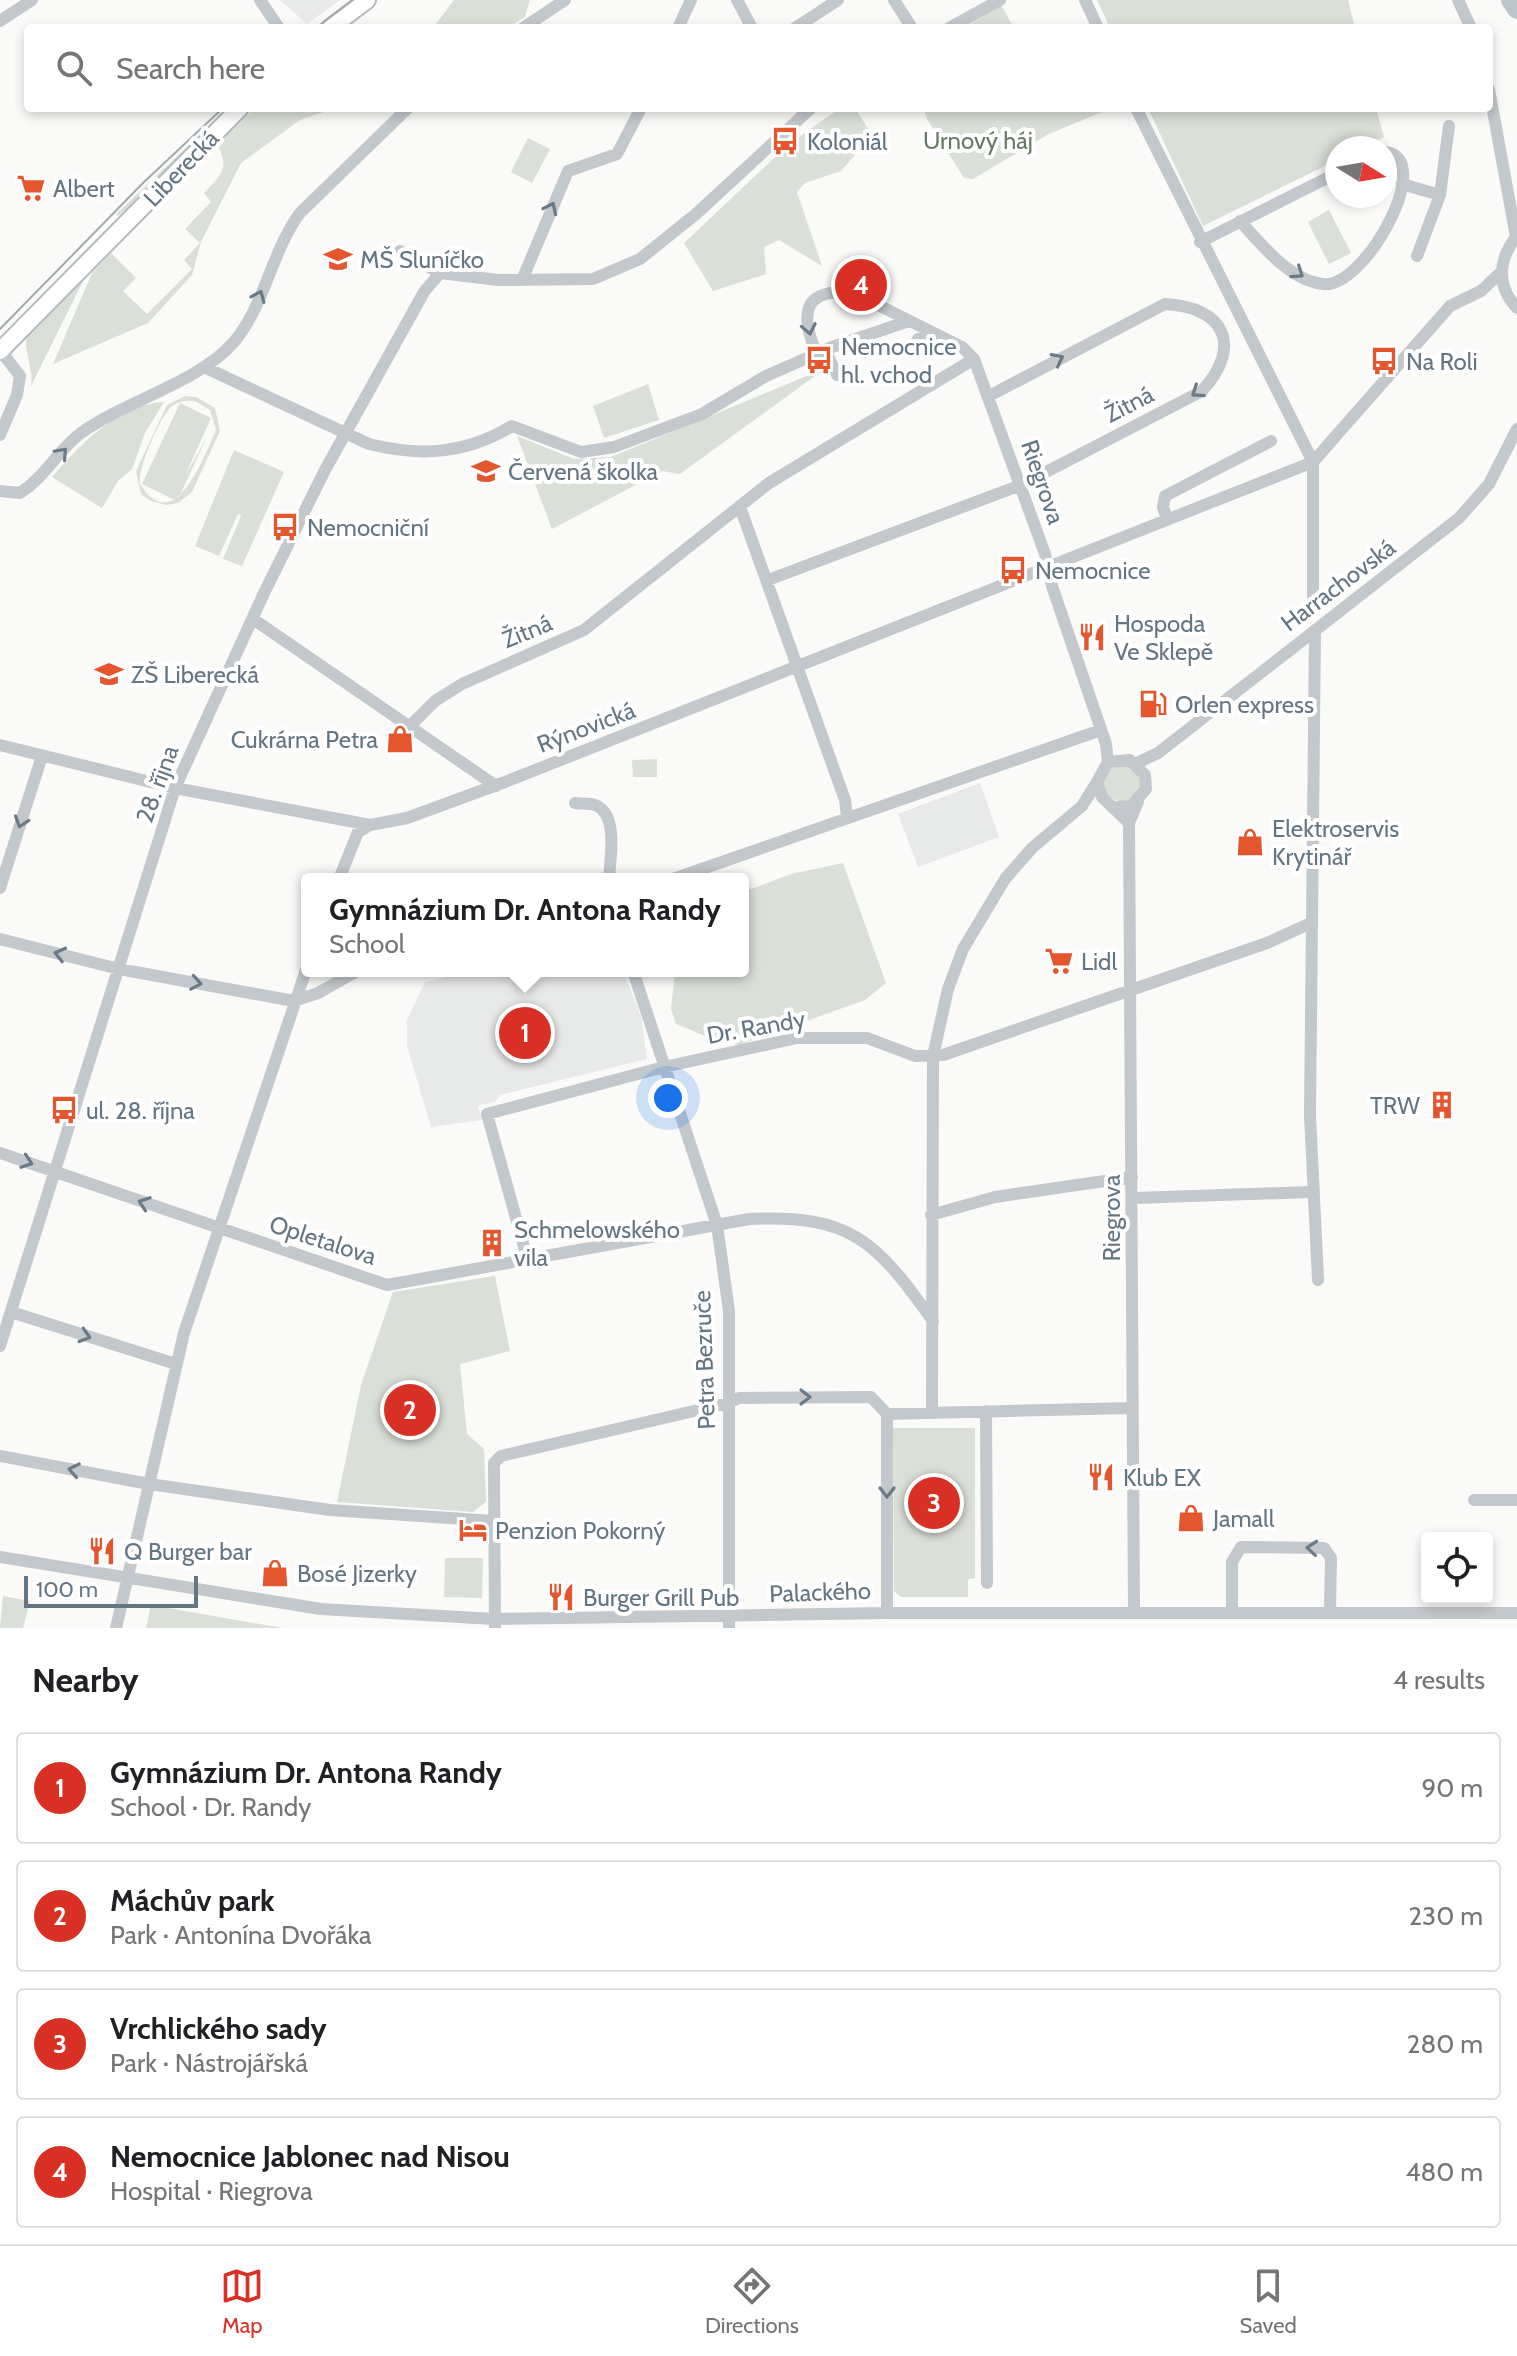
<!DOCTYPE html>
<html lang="en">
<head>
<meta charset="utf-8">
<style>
	:root { --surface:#fff; --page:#f6f6f6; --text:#202124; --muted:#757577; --line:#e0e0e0; --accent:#d93025 }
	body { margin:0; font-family:Cabin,sans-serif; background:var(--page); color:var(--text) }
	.controls { position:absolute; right:24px; bottom:24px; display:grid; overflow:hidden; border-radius:8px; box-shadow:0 4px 12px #0003 }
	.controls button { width:72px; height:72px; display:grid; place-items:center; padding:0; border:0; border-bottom:2px solid var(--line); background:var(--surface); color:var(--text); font:40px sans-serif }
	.compass { position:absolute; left:1325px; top:136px; width:72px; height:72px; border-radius:50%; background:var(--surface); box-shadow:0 4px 12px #0003; rotate:101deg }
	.scale { position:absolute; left:24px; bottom:20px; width:174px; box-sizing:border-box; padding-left:8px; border:4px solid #657683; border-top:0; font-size:22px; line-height:28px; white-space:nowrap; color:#657683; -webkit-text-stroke:6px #fff; paint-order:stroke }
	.you { position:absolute; left:668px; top:1098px; width:28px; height:28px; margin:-20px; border:6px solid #fff; border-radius:50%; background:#1a73e8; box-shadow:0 0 0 12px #1a73e833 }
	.badge { display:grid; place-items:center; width:52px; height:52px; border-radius:50%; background:var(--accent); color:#fff; font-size:26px; font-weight:700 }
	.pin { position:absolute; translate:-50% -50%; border:4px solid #fff; box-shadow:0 2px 8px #0006 }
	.popup { position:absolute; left:301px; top:873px; width:448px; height:104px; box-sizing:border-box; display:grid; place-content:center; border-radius:8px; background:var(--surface); filter:drop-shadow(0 2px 6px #0005); font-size:26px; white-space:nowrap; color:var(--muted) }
	.popup b { font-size:30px; color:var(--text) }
	.popup::after { content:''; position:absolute; left:50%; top:100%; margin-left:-16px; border:16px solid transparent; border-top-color:var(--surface) }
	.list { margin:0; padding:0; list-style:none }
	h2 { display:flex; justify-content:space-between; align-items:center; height:104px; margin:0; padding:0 32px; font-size:34px }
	h2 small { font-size:26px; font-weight:400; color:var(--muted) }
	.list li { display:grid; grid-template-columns:52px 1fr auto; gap:24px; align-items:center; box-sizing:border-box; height:112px; margin:0 16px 16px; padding:0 16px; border:2px solid var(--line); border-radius:8px }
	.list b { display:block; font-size:30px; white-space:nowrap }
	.list p { margin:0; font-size:26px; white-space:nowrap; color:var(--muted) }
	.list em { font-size:26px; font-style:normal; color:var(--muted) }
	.icon { flex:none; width:44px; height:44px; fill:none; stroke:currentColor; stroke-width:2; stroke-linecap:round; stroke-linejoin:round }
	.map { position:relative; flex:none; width:1517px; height:1628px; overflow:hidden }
	.search { position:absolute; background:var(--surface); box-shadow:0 4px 12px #0003; left:24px; right:24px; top:24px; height:88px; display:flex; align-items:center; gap:20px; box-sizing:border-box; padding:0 28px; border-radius:8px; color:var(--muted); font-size:30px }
	.sheet { height:616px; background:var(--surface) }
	nav { display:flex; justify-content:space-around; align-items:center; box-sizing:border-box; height:112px; border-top:2px solid var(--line); background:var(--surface); font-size:22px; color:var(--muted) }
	nav a { display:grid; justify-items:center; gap:4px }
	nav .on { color:var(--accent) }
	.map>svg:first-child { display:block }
	.built { fill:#e8e9e9 }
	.green { fill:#dadfd7; fill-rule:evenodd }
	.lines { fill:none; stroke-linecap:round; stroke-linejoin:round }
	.river { stroke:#bbc7cb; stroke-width:20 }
	.major-casing { stroke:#b5babe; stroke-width:20 }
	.minor { stroke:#c3c8cc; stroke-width:12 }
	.major { stroke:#fff; stroke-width:16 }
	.tram { stroke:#a2aab0; stroke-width:2 }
	.oneway { stroke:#6a7a87 }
	.labels { text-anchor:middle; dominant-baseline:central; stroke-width:8; stroke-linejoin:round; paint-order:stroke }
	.park-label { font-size:24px; fill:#687a64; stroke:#fff }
	.poi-label { font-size:24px; fill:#657683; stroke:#fff; text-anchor:start }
	.street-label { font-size:24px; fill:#657683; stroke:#fff }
</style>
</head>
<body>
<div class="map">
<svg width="1517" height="1628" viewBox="0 0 1517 1628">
	<rect width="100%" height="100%" fill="#fafaf8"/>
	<path class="built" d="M 280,0 L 340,0 L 307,24 Z
		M 980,783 L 999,837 L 918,867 L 898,814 Z
		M 476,971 L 623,971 L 641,1016 L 647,1059 L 500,1095 L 495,1102 L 478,1106 L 482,1120 L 431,1127 L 407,1046 L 407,1020 L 425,982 Z"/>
	<path class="green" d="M 454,0 L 530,0 L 525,17 L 507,28 L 433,28 Z
		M 1097,0 L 1348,0 L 1355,28 L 1110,28 Z
		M 1001,5 L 1014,28 L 964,28 Z
		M 255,108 L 335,108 L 300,120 L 241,163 L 201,242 L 192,275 L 148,323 L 53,364 L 92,273 L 111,253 L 136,278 L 123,291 L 147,314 L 192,269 L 184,260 L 200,243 L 185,229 L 211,202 L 204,193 C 220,177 231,167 217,145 Z
		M 840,108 L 855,108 L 872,135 L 841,171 L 805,183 L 797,192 L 822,266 L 779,240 L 764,247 L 766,274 L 713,291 L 684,243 L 789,144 Z
		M 924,108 L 1112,108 L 1049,134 L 973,179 L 964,178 L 927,119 Z
		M 1148,108 L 1376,108 L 1384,137 L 1361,148 L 1337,148 L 1337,160 L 1203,226 Z
		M 528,138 L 550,149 L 532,183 L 511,172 Z
		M 189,145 L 190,149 L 154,187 L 118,216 L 116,214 Z
		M 1329,210 L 1351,253 L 1329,264 L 1308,222 Z
		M 83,277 L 84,279 L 31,386 C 34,367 23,353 27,335 Z
		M 826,368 L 680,474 L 662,471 L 552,529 L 517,436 L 574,459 L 611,457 Z
		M 648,384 L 659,420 L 604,438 L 593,406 Z
		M 185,396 L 196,397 L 215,408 L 220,431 L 192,492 L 178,503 L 166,505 L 151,501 L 141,494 L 136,471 L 167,405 ZM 195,401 L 210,410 L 216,430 C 204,456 175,539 140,484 C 137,470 160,417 171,407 C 178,401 186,400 195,401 Z
		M 164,402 L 145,433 L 132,469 L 118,481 L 102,508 L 52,477 C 81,444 118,404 164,402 Z
		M 180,403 L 211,418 L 185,476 L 207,437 L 179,497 L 173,499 L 142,484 Z
		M 234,450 L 284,472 L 242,566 L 223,559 L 241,516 L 238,514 L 219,556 L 195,546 Z
		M 657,759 L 657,777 L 633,777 L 632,760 Z
		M1104 783a18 18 0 1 1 36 0a18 18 0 1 1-36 0Z
		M 843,863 L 886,983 L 865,1000 L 739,1045 L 715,1040 L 676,1024 L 671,1009 L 675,971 L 743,971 L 743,892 L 791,874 Z
		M 495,1276 L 510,1351 L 460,1364 L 467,1434 L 484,1449 L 486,1502 L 473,1512 L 337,1502 L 361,1385 L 393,1292 Z
		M 893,1428 L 975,1428 L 975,1578 L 968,1579 L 968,1597 L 901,1597 L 894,1591 Z
		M 445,1558 L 483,1558 L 482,1598 L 444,1597 Z
		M 3,1596 L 30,1601 L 23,1628 L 0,1628 Z
		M 151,1605 L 282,1628 L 146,1628 Z"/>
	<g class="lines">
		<path class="river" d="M 1511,0 L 1517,9"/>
		<defs>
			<path id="major" d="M 330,28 L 367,0
				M 0,351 L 240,108"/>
		</defs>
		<use href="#major" class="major-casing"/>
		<path class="minor" d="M 260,0 L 279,28
			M 737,0 L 752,28
			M 894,0 L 912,28
			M 1085,0 L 1098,28
			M 1458,0 L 1471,28
			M 0,21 L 32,0
			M 523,28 L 565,0
			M 678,28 L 691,0
			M 795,28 L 838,0
			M 949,28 L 1000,0
			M 1489,89 L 1516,237
			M 1136,108 L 1313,462 L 1313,600
			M 1402,184 L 1440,195
			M 1240,221 C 1261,244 1290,281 1323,284 C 1365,289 1437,157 1385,152
			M 1517,236 C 1498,259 1496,286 1517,308
			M 1200,242 L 1337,173
			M 400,251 L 440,273 L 498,280 L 593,279 L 640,259 L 696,214 L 811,108
			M 1417,256 L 1440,195 L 1449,126
			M 522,280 L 568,171 L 617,154 L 641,108
			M 918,339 L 940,337
			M 0,350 L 20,376 L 17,395 L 0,435
			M 825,350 L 837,375
			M 817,354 C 799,314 803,287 854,293 L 962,347 L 974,359 L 1045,554 L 1052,586 L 1106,744 L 1108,762
			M 204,367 L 369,444 C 421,457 466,454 512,426 L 581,452 L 614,447 L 702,414 L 766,376 L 832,347 L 909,321
			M 0,491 L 20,493 C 45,477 58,450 81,433 C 125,401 199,382 233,343 C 265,306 271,252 300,213 L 408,108
			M 740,507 L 845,800 L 847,817
			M 1167,519 L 1163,507 L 1165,496 L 1271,441
			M 768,580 L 1021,485 L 1202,391 C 1243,346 1225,307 1165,304 L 989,396
			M 253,619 L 496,786
			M 1315,630 L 1310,1115 L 1318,1280
			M 411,725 L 435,701 L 462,684 L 584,630 L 769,483 L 974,359
			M 0,745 L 175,788 L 370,825 L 407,818 L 505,782 L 1313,462 L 1450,306 L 1481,291 L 1501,272
			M 1137,763 L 1158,753 L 1459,518 L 1489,484 L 1517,429
			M 575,803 C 580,804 590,803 595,805 C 619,814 610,859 609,879
			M 1115,807 L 1131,806 L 1146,789 L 1145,775 L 1130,760 L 1108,762 L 1097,782 L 1102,797 L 1129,823
			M 339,879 L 358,832 L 370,825
			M 673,879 L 1101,730
			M 0,888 L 42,756
			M 0,939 L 119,969 L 294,1001 L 318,993 L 357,971
			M 633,971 L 717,1225 L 729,1311 L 729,1628
			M 0,1153 L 387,1285 L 749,1219 C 851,1214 876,1241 933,1321
			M 1134,1198 L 1311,1192
			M 931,1215 L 995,1197 L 1132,1177
			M 528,1261 L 487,1114 L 664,1067 L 797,1038 L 867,1038 L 915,1056 L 943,1055 L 1267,943 L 1311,923
			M 11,1312 L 176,1364
			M 0,1346 L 175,788 L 264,593 L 325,470 L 424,292 L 440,273
			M 986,1411 L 987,1583
			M 932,1412 L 933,1056 L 948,989 L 963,949 L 1005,879 L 1032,848 L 1082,806 L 1097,782
			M 887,1414 L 1131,1408
			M 0,1456 L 149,1484 L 330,1510 L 494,1521
			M 1474,1500 L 1517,1500
			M 0,1557 L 321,1609 L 494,1619 L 887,1613 L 1517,1613
			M 887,1613 L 887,1414
			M 1134,1613 L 1129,823 L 1138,802
			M 1232,1613 L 1232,1562 L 1241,1547 L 1324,1548 L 1331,1558 L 1330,1612
			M 116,1628 L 184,1333 L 307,967
			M 495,1628 L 494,1463 L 501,1456 L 728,1403 L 739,1398 L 871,1397 L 887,1414"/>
		<use href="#major" class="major"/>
		<path class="tram" d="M 316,28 L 353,0
			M 0,329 L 144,182 L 223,108"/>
	</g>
	<defs><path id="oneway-chevron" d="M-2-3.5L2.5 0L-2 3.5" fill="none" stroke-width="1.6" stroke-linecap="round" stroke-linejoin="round" transform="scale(2)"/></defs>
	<g class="oneway">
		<use href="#oneway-chevron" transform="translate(551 208) rotate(-65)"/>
		<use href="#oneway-chevron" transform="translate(1298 273) rotate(34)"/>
		<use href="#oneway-chevron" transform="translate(259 296) rotate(-67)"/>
		<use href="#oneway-chevron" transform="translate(809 329) rotate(79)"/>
		<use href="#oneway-chevron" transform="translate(1058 359) rotate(-27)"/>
		<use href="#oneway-chevron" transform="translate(1197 392) rotate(146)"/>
		<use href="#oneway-chevron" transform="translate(62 453) rotate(-48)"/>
		<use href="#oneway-chevron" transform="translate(21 822) rotate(108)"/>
		<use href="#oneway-chevron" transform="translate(60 954) rotate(-166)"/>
		<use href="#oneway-chevron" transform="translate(196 983) rotate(10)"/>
		<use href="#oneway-chevron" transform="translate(27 1162) rotate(19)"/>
		<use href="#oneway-chevron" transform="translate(144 1203) rotate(-161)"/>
		<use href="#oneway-chevron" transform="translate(85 1336) rotate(17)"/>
		<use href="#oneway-chevron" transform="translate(805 1397)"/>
		<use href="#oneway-chevron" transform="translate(74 1470) rotate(-169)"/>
		<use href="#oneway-chevron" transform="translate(887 1492) rotate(90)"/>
		<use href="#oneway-chevron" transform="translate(1312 1548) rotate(-175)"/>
	</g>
	<defs>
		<symbol id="bus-bare" viewBox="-9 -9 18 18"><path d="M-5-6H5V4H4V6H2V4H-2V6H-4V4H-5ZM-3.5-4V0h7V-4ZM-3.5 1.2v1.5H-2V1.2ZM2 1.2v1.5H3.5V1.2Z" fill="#e4572e" stroke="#fff" stroke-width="2.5" paint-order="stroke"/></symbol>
		<symbol id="supermarket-bare" viewBox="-9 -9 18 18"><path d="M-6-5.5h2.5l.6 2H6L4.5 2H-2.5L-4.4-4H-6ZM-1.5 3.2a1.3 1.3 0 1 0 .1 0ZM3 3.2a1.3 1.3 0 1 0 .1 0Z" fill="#e4572e" stroke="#fff" stroke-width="2.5" paint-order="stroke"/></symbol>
		<symbol id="school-bare" viewBox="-9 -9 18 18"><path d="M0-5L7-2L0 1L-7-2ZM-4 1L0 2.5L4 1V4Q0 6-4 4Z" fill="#e4572e" stroke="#fff" stroke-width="2.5" paint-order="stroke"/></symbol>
		<symbol id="restaurant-bare" viewBox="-9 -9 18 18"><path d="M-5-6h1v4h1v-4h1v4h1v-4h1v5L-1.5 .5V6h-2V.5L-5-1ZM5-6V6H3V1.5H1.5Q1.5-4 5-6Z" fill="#e4572e" stroke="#fff" stroke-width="2.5" paint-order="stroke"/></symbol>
		<symbol id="fuel-bare" viewBox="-9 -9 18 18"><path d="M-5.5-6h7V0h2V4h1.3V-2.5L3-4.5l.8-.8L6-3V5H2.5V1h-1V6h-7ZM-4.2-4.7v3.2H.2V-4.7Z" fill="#e4572e" stroke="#fff" stroke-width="2.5" paint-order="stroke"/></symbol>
		<symbol id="shop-bare" viewBox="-9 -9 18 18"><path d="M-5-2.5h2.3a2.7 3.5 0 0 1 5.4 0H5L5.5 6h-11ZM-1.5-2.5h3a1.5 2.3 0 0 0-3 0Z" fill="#e4572e" stroke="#fff" stroke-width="2.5" paint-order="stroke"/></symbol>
		<symbol id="building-bare" viewBox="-9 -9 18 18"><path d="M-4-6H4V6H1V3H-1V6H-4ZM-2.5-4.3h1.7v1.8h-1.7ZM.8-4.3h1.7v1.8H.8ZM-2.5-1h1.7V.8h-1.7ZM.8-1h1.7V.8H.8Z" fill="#e4572e" stroke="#fff" stroke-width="2.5" paint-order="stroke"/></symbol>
		<symbol id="hotel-bare" viewBox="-9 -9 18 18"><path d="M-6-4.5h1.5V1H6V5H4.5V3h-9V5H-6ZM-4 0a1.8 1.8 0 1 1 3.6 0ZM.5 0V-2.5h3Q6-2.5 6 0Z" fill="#e4572e" stroke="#fff" stroke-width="2.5" paint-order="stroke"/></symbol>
	</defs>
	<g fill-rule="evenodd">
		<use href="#bus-bare" x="765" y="121" width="40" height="40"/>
		<use href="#supermarket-bare" x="11" y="168" width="40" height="40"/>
		<use href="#school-bare" x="318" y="239" width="40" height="40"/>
		<use href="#bus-bare" x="799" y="340" width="40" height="40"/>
		<use href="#bus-bare" x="1364" y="341" width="40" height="40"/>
		<use href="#school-bare" x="466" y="451" width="40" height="40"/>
		<use href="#bus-bare" x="265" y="507" width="40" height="40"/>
		<use href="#bus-bare" x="993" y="550" width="40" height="40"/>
		<use href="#restaurant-bare" x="1072" y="617" width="40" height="40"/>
		<use href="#school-bare" x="89" y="654" width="40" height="40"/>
		<use href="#fuel-bare" x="1133" y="684" width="40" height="40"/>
		<use href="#shop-bare" x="380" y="719" width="40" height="40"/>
		<use href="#shop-bare" x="1230" y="822" width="40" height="40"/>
		<use href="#supermarket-bare" x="1039" y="941" width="40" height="40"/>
		<use href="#building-bare" x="1422" y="1085" width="40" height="40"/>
		<use href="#bus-bare" x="44" y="1090" width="40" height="40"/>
		<use href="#building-bare" x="472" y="1223" width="40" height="40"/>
		<use href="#restaurant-bare" x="1081" y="1457" width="40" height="40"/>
		<use href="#shop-bare" x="1171" y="1498" width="40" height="40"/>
		<use href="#hotel-bare" x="453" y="1510" width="40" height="40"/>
		<use href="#restaurant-bare" x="82" y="1531" width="40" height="40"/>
		<use href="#shop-bare" x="255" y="1553" width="40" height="40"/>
		<use href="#restaurant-bare" x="541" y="1577" width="40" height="40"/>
	</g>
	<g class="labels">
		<g class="park-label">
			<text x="978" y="140">Urnový háj</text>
		</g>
		<g class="poi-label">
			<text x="807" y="141">Koloniál</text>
			<text x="53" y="188">Albert</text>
			<text x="360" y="259">MŠ Sluníčko</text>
			<text x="841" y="346">Nemocnice<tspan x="841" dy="28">hl. vchod</tspan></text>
			<text x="1406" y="361">Na Roli</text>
			<text x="508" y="471">Červená školka</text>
			<text x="307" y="527">Nemocniční</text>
			<text x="1035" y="570">Nemocnice</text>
			<text x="1114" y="623">Hospoda<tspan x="1114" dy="28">Ve Sklepě</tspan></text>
			<text x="131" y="674">ZŠ Liberecká</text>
			<text x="1175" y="704">Orlen express</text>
			<text x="378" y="739" text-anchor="end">Cukrárna Petra</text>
			<text x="1272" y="828">Elektroservis<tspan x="1272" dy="28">Krytinář</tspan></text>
			<text x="1081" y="961">Lidl</text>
			<text x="1420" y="1105" text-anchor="end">TRW</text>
			<text x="86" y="1110">ul. 28. října</text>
			<text x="514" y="1229">Schmelowského<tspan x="514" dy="28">vila</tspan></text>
			<text x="1123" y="1477">Klub EX</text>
			<text x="1213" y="1518">Jamall</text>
			<text x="495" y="1530">Penzion Pokorný</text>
			<text x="124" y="1551">Q Burger bar</text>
			<text x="297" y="1573">Bosé Jizerky</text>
			<text x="583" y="1597">Burger Grill Pub</text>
		</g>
		<g class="street-label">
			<text transform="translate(181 168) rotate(-46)">Liberecká</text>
			<text transform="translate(1129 404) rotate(-27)">Žitná</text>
			<text transform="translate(1043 482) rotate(71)">Riegrova</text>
			<text transform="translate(1338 585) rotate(-37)">Harrachovská</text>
			<text transform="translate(527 631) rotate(-22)">Žitná</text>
			<text transform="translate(586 727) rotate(-21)">Rýnovická</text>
			<text transform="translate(157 784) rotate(-70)">28. října</text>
			<text transform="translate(756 1027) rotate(-10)">Dr. Randy</text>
			<text transform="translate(1111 1218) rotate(-90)">Riegrova</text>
			<text transform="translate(323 1240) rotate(18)">Opletalova</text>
			<text transform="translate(704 1360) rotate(-92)">Petra Bezruče</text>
			<text transform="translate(820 1592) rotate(-2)">Palackého</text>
		</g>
	</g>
</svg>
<div class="controls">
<button><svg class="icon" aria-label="locate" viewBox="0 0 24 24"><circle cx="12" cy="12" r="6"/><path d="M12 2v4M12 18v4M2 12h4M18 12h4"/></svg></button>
</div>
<svg class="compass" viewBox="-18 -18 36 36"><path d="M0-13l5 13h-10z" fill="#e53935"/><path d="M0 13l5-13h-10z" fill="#757577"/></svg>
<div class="scale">100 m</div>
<div class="you"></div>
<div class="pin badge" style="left:525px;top:1033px">1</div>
<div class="popup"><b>Gymnázium Dr. Antona Randy</b>School</div>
<div class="pin badge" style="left:410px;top:1410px">2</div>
<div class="pin badge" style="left:934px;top:1503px">3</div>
<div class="pin badge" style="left:861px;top:285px">4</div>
<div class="search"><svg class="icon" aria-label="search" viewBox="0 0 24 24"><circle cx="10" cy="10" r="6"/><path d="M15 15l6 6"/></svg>Search here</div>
</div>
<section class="sheet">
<h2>Nearby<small>4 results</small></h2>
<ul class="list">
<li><span class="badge">1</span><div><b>Gymnázium Dr. Antona Randy</b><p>School · Dr. Randy</p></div><em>90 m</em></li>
<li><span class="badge">2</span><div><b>Máchův park</b><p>Park · Antonína Dvořáka</p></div><em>230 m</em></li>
<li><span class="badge">3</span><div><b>Vrchlického sady</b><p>Park · Nástrojářská</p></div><em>280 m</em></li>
<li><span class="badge">4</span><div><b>Nemocnice Jablonec nad Nisou</b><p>Hospital · Riegrova</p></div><em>480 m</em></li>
</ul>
</section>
<nav>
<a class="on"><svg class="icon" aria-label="map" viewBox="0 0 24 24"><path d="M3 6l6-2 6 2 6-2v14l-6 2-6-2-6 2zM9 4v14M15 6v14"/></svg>Map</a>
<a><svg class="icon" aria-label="directions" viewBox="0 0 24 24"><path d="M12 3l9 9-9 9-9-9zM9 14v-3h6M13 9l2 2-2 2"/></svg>Directions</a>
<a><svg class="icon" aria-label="saved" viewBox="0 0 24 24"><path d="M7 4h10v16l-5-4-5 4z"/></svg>Saved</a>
</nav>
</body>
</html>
